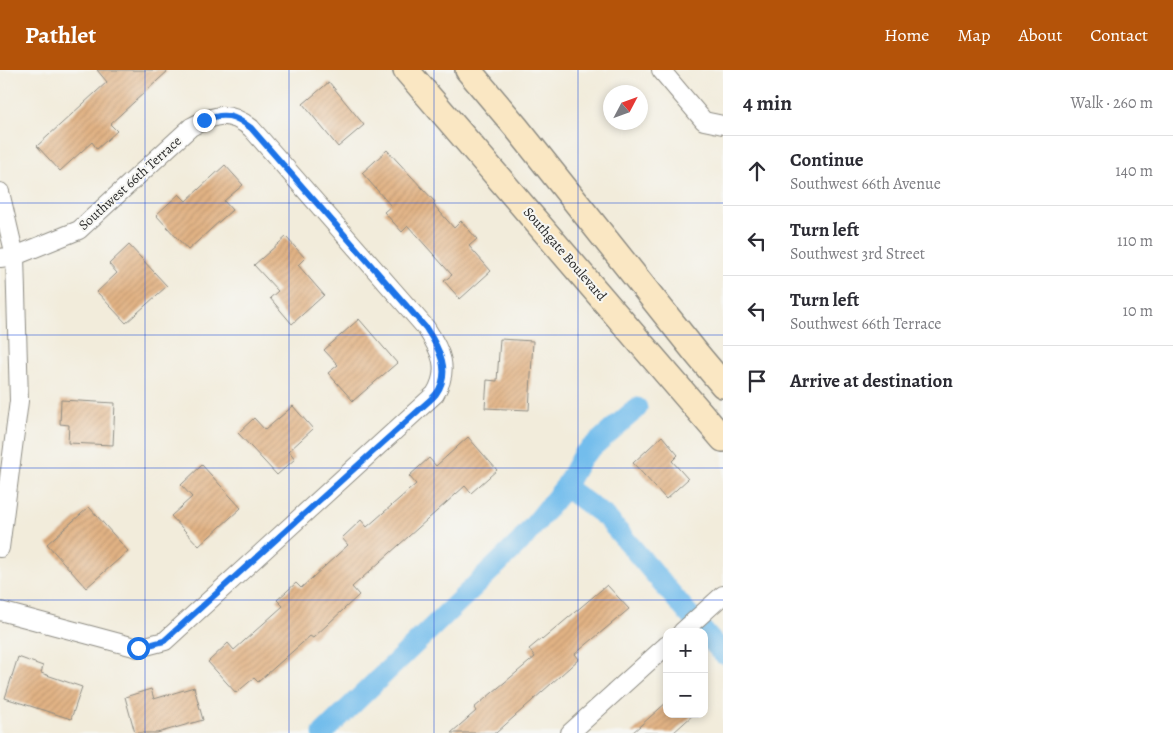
<!DOCTYPE html>
<html lang="en">
<head>
<meta charset="utf-8">
<style>
	:root { --surface:#fff; --page:#f7f7f7; --text:#2b2b33; --muted:#7c7c81; --line:#e1e1e2; --accent:#b45309 }
	body { margin:0; font-family:Alegreya,serif; background:var(--page); color:var(--text) }
	.controls { position:absolute; right:15px; bottom:15px; display:grid; overflow:hidden; border-radius:10px; box-shadow:0 2px 8px #0003 }
	.controls button { width:45px; height:45px; display:grid; place-items:center; padding:0; border:0; border-bottom:1px solid var(--line); background:var(--surface); color:var(--text); font:25px sans-serif }
	.compass { position:absolute; left:603px; top:15px; width:45px; height:45px; border-radius:50%; background:var(--surface); box-shadow:0 2px 8px #0003; rotate:49deg }
	.stop { position:absolute; width:15px; height:15px; margin:-11px; border:4px solid #1a73e8; border-radius:50%; background:#fff }
	.stop.end { background:#1a73e8; border-color:#fff; box-shadow:0 1px 5px #0008 }
	.list { margin:0; padding:0; list-style:none }
	h2 { display:flex; justify-content:space-between; align-items:center; height:65px; margin:0; padding:0 20px; font-size:21px }
	h2 small { font-size:16px; font-weight:400; color:var(--muted) }
	.list li { display:grid; grid-template-columns:32px 1fr auto; gap:15px; align-items:center; box-sizing:border-box; height:70px; padding:0 20px; border-top:1px solid var(--line) }
	.list b { display:block; font-size:19px; white-space:nowrap }
	.list p { margin:0; font-size:16px; white-space:nowrap; color:var(--muted) }
	.list em { font-size:16px; font-style:normal; color:var(--muted) }
	.icon { flex:none; width:28px; height:28px; fill:none; stroke:currentColor; stroke-width:2; stroke-linecap:round; stroke-linejoin:round }
	.map { position:relative; flex:none; width:723px; height:663px; overflow:hidden }
	header { display:flex; align-items:center; gap:30px; box-sizing:border-box; height:70px; padding:0 25px; background:var(--accent); color:#fff }
	header strong { font-size:24px }
	nav { display:flex; gap:28px; margin-inline-start:auto; font-size:18px }
	main { display:flex }
	aside { flex:1; background:var(--surface) }
	.map>svg:first-child { display:block }
	.lines { fill:none; stroke-linecap:round; stroke-linejoin:round }
	.canal { stroke:#73bdec; stroke-width:21 }
	.building { fill:url(#building-hatch) }
	.street-casing { stroke:#8e8c83; stroke-width:20 }
	.secondary-casing { stroke:#8e8c83; stroke-width:28 }
	.street { stroke:#fff; stroke-width:18 }
	.secondary { stroke:#fae7c3; stroke-width:25 }
	.route { stroke:#1a73e8; stroke-width:6 }
	.grid { fill:none; stroke:#1d4ed8; stroke-width:1; stroke-opacity:0.55 }
	.labels { text-anchor:middle; dominant-baseline:central; stroke-width:4; stroke-linejoin:round; paint-order:stroke }
	.street-label { font-size:14px; fill:#2b2b2b; stroke:#f6f6f2 }
</style>
</head>
<body>
<header>
<strong>Pathlet</strong>
<nav><a>Home</a><a>Map</a><a>About</a><a>Contact</a></nav>
</header>
<main>
<div class="map">
<svg width="723" height="663" viewBox="0 0 723 663">
	<defs>
		<pattern id="building-hatch" width="6" height="6" patternUnits="userSpaceOnUse" patternTransform="scale(1.25)"><rect width="6" height="6" fill="#e1b284"/><path d="M-1 1l2-2M0 6l6-6M5 7l2-2" fill="none" stroke="#c19972"/></pattern>
	</defs>
	<rect width="100%" height="100%" fill="#f6f6f2"/>
	<filter id="ink" filterUnits="userSpaceOnUse"><feTurbulence type="fractalNoise" baseFrequency=".02" numOctaves="2"/><feDisplacementMap in="SourceGraphic" scale="10" xChannelSelector="R" yChannelSelector="G"/><feConvolveMatrix kernelMatrix="1 2 1 2 8 2 1 2 1" color-interpolation-filters="sRGB"/></filter>
	<filter id="wash" filterUnits="userSpaceOnUse"><feTurbulence type="fractalNoise" baseFrequency=".0096" numOctaves="4" result="noise"/><feDisplacementMap in="SourceGraphic" scale="20" xChannelSelector="R" yChannelSelector="G"/><feGaussianBlur stdDeviation="1.12" result="paint"/><feColorMatrix in="noise" values="0 0 0 0 0 0 0 0 0 0 0 0 0 0 0 0 0 1.4 0 .05"/><feComposite in="paint" operator="in"/></filter>
	<g filter="url(#wash)">
		<rect width="100%" height="100%" fill="#f2ecdb"/>
		<g class="lines">
			<path class="canal" d="M 565,417 L 606,447 L 704,562
				M 704,562 L 723,584
				M 323,663 L 521,471 L 565,417 L 582,386 L 637,338"/>
		</g>
		<g id="blocks">
			<path class="building" d="M 97,0 L 169,0 L 110,54 L 117,61 L 97,79 L 92,72 L 60,101 L 37,76 L 107,12 Z
				M 329,12 L 364,55 L 338,77 L 303,34 Z
				M 387,80 L 435,132 L 433,134 L 454,158 L 461,151 L 477,169 L 469,176 L 491,201 L 460,229 L 444,211 L 452,205 L 408,156 L 402,162 L 384,142 L 391,136 L 362,103 Z
				M 225,95 L 243,115 L 224,131 L 232,140 L 188,180 L 156,145 L 179,124 L 186,131 Z
				M 286,167 L 305,188 L 298,195 L 324,225 L 292,254 L 270,228 L 278,221 L 254,195 Z
				M 129,175 L 167,216 L 126,253 L 97,222 L 117,203 L 109,194 Z
				M 359,249 L 397,293 L 353,331 L 328,303 L 338,295 L 324,280 Z
				M 500,269 L 533,271 L 529,340 L 485,338 L 487,310 L 497,311 Z
				M 61,330 L 115,333 L 113,375 L 68,373 L 69,355 L 60,354 Z
				M 293,336 L 313,359 L 289,381 L 295,389 L 277,405 L 238,363 L 254,348 L 265,360 Z
				M 662,366 L 678,385 L 672,391 L 688,409 L 666,429 L 633,393 Z
				M 468,367 L 497,400 L 471,423 L 465,416 L 352,517 L 359,525 L 313,568 L 310,566 L 258,612 L 254,608 L 236,623 L 208,592 L 228,573 L 234,580 L 283,536 L 277,530 L 296,513 L 301,518 L 348,475 L 342,468 L 361,450 L 367,457 L 416,414 L 409,406 L 429,388 L 436,396 Z
				M 202,395 L 241,438 L 199,476 L 171,446 L 192,427 L 181,415 Z
				M 89,437 L 128,481 L 86,518 L 47,474 Z
				M 607,515 L 629,539 L 575,584 L 579,589 L 496,663 L 451,663 L 476,641 L 474,638 L 535,587 L 529,579 L 541,569 L 542,570 Z
				M 18,587 L 43,596 L 41,603 L 82,617 L 71,649 L 5,628 Z
				M 194,617 L 203,650 L 157,663 L 135,663 L 125,627 L 151,619 L 154,629 Z
				M 667,632 L 667,644 L 694,644 L 673,663 L 632,663 Z"/>
		</g>
	</g>
	<g filter="url(#ink)">
		<use href="#blocks" fill-opacity="0" stroke="#8e8c83" stroke-width="1"/>
		<g class="lines">
			<defs>
				<path id="street" d="M 661,0 L 704,51 L 723,55
					M 0,122 L 15,186 L 19,331 L 0,478
					M 0,188 L 15,186 L 79,160 L 191,57 C 216,44 228,40 251,58 L 426,258 C 441,281 450,299 435,324 L 165,571 L 138,578 L 0,541
					M 682,562 L 723,525
					M 570,663 L 667,575"/>
				<path id="secondary" d="M 406,0 L 723,369
					M 468,0 L 516,57 L 697,284 L 723,315"/>
			</defs>
			<use href="#street" class="street-casing"/>
			<use href="#secondary" class="secondary-casing"/>
			<use href="#street" class="street"/>
			<use href="#secondary" class="secondary"/>
		</g>
	</g>
	<g class="lines" filter="url(#ink)">
		<path class="route" d="M 138,578 L 164,571 L 419,340 C 424,335 431,330 436,324 C 452,302 439,278 426,258 L 251,58 C 234,45 225,42 204,50"/>
	</g>
	<path class="grid" d="M 145,0 L 145,663M 289,0 L 289,663M 434,0 L 434,663M 578,0 L 578,663M 0,133 L 723,133M 0,265 L 723,265M 0,398 L 723,398M 0,530 L 723,530"/>
	<g class="labels">
		<g class="street-label">
			<text transform="translate(130 113) rotate(-42)">Southwest 66th Terrace</text>
			<text transform="translate(565 184) rotate(49)">Southgate Boulevard</text>
		</g>
	</g>
</svg>
<div class="controls">
<button>+</button>
<button>−</button>
</div>
<svg class="compass" viewBox="-18 -18 36 36"><path d="M0-13l5 13h-10z" fill="#e53935"/><path d="M0 13l5-13h-10z" fill="#7c7c81"/></svg>
<div class="stop" style="left:138px;top:578px"></div>
<div class="stop end" style="left:204px;top:50px"></div>
</div>
<aside>
<h2>4 min<small>Walk · 260 m</small></h2>
<ul class="list">
<li><svg class="icon" aria-label="ahead" viewBox="0 0 24 24"><path d="M12 20V5M6 11l6-6 6 6"/></svg><div><b>Continue</b><p>Southwest 66th Avenue</p></div><em>140 m</em></li>
<li><svg class="icon" aria-label="left" viewBox="0 0 24 24"><path d="M17 20v-9H6M10 6l-5 5 5 5"/></svg><div><b>Turn left</b><p>Southwest 3rd Street</p></div><em>110 m</em></li>
<li><svg class="icon" aria-label="left" viewBox="0 0 24 24"><path d="M17 20v-9H6M10 6l-5 5 5 5"/></svg><div><b>Turn left</b><p>Southwest 66th Terrace</p></div><em>10 m</em></li>
<li><svg class="icon" aria-label="arrive" viewBox="0 0 24 24"><path d="M6 21V4h12l-3 4 3 4H6"/></svg><div><b>Arrive at destination</b></div></li>
</ul>
</aside>
</main>
</body>
</html>
